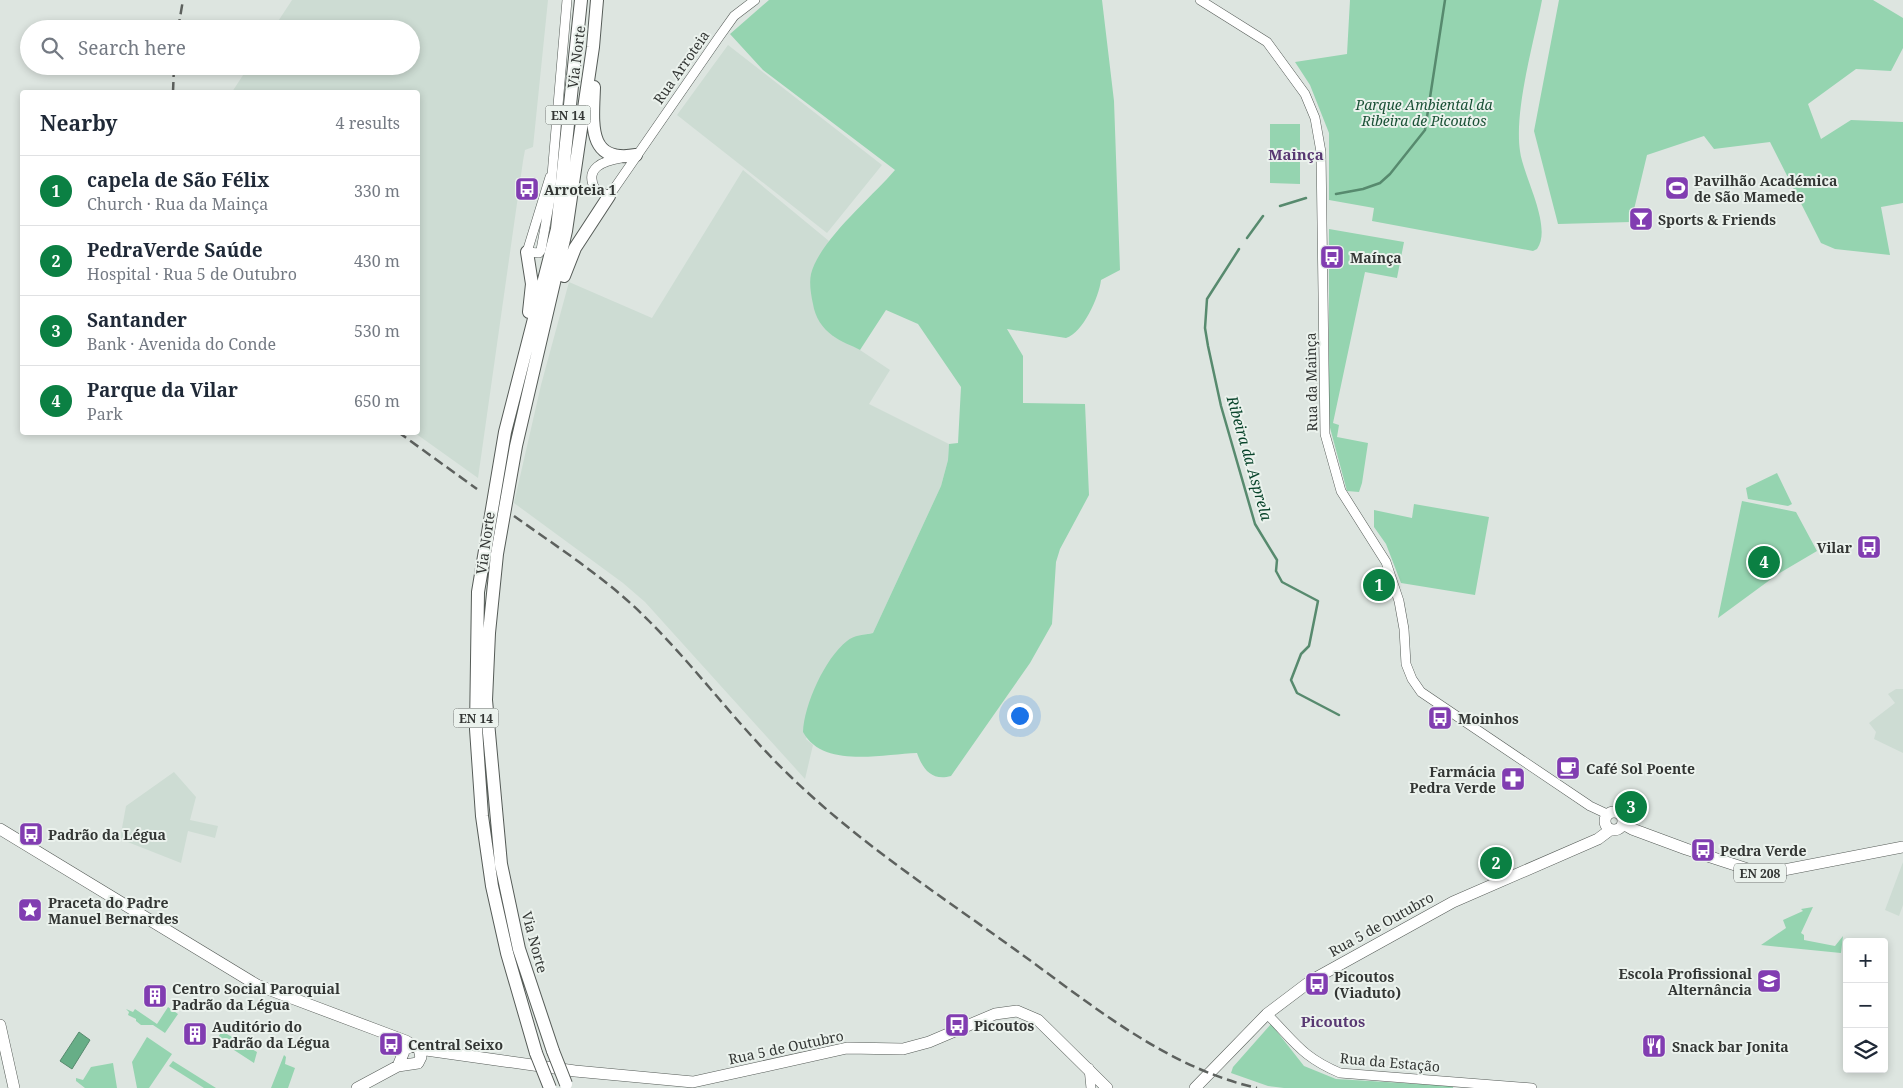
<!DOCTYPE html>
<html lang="en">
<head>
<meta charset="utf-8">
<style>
	:root { --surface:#fff; --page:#f2f2f3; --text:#1f2937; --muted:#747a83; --line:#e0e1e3; --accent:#0b8043 }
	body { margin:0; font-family:"Noto Serif",serif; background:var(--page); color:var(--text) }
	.controls { position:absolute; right:15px; bottom:15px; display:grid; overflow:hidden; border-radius:5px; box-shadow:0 2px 8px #0003 }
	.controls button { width:45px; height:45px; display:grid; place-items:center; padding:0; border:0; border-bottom:1px solid var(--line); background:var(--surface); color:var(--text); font:25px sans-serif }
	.you { position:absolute; left:1019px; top:715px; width:18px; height:18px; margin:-12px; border:4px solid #fff; border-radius:50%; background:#1a73e8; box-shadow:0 0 0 8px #1a73e833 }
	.badge { display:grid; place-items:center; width:32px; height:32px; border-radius:50%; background:var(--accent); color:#fff; font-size:16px; font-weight:700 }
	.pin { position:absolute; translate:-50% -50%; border:2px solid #fff; box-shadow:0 1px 5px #0006 }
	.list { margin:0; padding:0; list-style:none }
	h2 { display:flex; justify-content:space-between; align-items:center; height:65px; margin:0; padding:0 20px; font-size:21px }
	h2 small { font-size:16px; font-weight:400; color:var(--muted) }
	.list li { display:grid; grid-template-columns:32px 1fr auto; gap:15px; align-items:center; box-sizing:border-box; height:70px; padding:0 20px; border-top:1px solid var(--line) }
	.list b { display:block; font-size:19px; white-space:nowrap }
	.list p { margin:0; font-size:16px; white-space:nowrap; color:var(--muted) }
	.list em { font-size:16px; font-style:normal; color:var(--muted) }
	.icon { flex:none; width:28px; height:28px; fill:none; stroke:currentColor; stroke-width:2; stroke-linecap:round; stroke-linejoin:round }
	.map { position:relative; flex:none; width:1903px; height:1088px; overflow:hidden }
	.search { position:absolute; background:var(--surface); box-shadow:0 2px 8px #0003; left:20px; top:20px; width:400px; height:55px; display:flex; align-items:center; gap:12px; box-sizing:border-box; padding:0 18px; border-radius:28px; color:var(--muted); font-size:19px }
	.panel { position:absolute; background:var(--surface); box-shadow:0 2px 8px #0003; left:20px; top:90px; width:400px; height:345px; border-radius:5px }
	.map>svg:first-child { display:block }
	.built { fill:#cddcd3 }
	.green { fill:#95d4b0 }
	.water { fill:#67ae87; stroke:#578a6e }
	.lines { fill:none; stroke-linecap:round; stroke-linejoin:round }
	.stream { stroke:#578a6e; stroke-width:2.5 }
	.minor-casing { stroke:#555b57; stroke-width:10 }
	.major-casing { stroke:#555b57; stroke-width:12 }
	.highway-casing { stroke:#555b57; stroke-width:14 }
	.minor { stroke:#fff; stroke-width:9 }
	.major { stroke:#fff; stroke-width:11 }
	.highway { stroke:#fff; stroke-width:12 }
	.rail { stroke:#5d615e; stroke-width:2.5; stroke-dasharray:10 5; stroke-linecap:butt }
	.highway-bridge-casing { stroke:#555b57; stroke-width:14; stroke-linecap:butt }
	.highway-bridge { stroke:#fff; stroke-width:12 }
	.labels { text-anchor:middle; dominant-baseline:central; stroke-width:4; stroke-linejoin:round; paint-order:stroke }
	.shield { fill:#ebf2ed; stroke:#6a6e6c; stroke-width:1 }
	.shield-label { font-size:12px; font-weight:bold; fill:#333634 }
	.street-label { font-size:14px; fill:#333634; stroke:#ebf2ed }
	.park-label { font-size:14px; font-style:italic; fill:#1a5136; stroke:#ebf2ed }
	.poi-label { font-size:14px; font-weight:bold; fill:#333634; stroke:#ebf2ed; text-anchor:start }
	.neighbourhood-label { font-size:15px; font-weight:bold; fill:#583872; stroke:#ebf2ed }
	.water-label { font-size:15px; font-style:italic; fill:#0a452c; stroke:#ebf2ed }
</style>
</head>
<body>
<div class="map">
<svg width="1903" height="1088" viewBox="0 0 1903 1088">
	<rect width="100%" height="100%" fill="#dde5e0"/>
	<path class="built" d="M 292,0 L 548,0 L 533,147 L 525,150 L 523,161 L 478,478 L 415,433 L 418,432 L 418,92 L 232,92 L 249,66 L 411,66 L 411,29 L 273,29 Z
		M 728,45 L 882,165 L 827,233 L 677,115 Z
		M 743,170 L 829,241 L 827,245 L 833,336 L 860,350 L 890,370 L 869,404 L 949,444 L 948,460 L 941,486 L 873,633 L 861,635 L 806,739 L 813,745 L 805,779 L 645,602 L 623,583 L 514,503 L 541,385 L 569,282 L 652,318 Z
		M 1896,689 L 1903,689 L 1903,753 L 1874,739 L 1876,732 L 1869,723 L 1895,703 L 1888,694 Z
		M 174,772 L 196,797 L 190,820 L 218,826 L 215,838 L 188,831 L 181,863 L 120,839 L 126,806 Z
		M 1903,862 L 1903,905 L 1899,916 L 1885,910 Z"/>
	<path class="green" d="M 769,0 L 1102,0 L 1114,101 L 1120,270 L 1101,280 C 1099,297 1083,333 1066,338 L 1007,329 L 1023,356 L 1023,403 L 1085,404 L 1089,495 L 1060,549 L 1056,562 L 1052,624 L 1030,663 L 951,776 C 932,781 923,770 917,753 C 883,754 823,769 803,732 C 804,705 825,658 847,641 C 854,635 864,635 873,633 L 941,486 L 948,460 L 949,444 L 958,443 L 961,387 L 918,324 L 886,310 L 860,350 C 851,345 841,342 833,336 C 822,328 815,317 813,304 C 811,295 809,283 811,274 C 819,241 872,197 895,170 L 763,70 L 730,34 Z
		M 1350,0 L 1542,0 C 1534,42 1514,110 1520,151 C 1523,176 1553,227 1537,249 L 1533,251 L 1372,221 L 1374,208 L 1329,200 L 1329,133 L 1310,85 L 1295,62 L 1347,54 Z
		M 1559,0 L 1873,0 L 1903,18 L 1903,48 L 1891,71 L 1856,69 L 1808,104 L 1821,139 L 1851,120 L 1903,122 L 1903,203 L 1881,207 L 1890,255 L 1835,249 L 1821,243 L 1770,142 L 1714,149 L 1704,136 L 1647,155 L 1631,222 L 1558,224 L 1534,131 Z
		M 1270,124 L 1300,124 L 1300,184 L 1270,183 Z
		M 1329,229 L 1404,242 L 1397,278 L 1365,272 L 1333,423 L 1339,425 L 1337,437 L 1368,443 L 1362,483 L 1359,492 L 1347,491 L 1329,424 Z
		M 1777,473 L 1792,504 L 1788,506 L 1748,499 L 1746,488 Z
		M 1742,501 L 1796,512 L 1817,551 L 1778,574 L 1718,618 Z
		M 1414,504 L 1489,517 L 1475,595 L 1401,583 L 1386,544 L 1374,527 L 1374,510 L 1412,518 Z
		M 1813,907 L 1801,933 L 1804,935 L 1804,940 L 1835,946 L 1843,936 L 1841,953 L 1761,945 L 1786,928 L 1783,920 L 1803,911 L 1801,909 Z
		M 168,1007 L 178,1014 L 165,1033 L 153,1025 L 141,1025 L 136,1021 L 136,1019 L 128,1015 L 129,1012 L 126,1009 L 133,1012 L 135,1009 L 157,1024 Z
		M 1271,1024 L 1304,1066 L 1336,1079 L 1453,1086 L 1453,1088 L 1284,1088 L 1268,1086 L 1231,1073 L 1233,1067 Z
		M 222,1031 L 257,1052 L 254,1063 L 217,1039 Z
		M 147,1037 L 172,1054 L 149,1088 L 137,1088 L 132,1062 Z
		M 284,1055 L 286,1057 L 285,1064 L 295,1068 L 288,1088 L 271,1088 Z
		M 173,1061 L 216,1088 L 204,1088 L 169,1066 Z
		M 113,1063 L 117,1088 L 85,1088 L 76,1081 L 76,1078 L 83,1080 L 91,1067 Z"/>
	<path class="water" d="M 79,1032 L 90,1040 L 72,1069 L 60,1061 Z"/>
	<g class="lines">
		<path class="stream" d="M 1336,194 L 1363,189 L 1380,183 L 1390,174 L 1425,130 L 1445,0
			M 1280,206 L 1306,198
			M 1247,238 L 1263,216
			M 1239,249 L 1207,299 L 1205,328 L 1208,346 L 1221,406 L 1255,524 L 1277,560 L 1276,571 L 1282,582 L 1318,601 L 1309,646 L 1301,654 L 1291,680 L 1297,693 L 1339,715"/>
		<defs>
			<path id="minor" d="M 1200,0 L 1267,42 L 1305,94 L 1315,118 L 1321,152 L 1325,434 L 1341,491 L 1386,562 L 1399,601 L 1404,629 L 1406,664 L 1412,679 L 1421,692 L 1590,806 L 1607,814
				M 621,158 C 603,161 584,168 595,189 L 609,196 L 719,37 L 734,16 L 755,0
				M 550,177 L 527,252 L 539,253 L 541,250 L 550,199 L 567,0
				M 1267,1014 C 1295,1042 1302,1057 1340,1073 L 1532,1088
				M 1089,1068 L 1091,1088"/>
			<path id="major" d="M1605 821a9 9 0 1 1 18 0a9 9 0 1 1-18 0Z
				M 1623,824 L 1632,829 L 1686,849 L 1763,874 L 1903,847
				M 0,829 L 257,985 L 406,1041 L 419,1049 L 575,1071 L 693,1082 L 847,1048 L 903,1049 L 929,1042 L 995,1014 L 1017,1011 L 1038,1020 L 1107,1088
				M 0,1025 L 14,1088
				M 398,1066 L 405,1049 L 413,1046
				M 357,1088 L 398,1066 L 418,1063 L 421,1057 L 419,1049
				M 1195,1088 L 1267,1014 L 1312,980 L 1453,902 L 1598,839 L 1610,830"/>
			<path id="highway" d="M 594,87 C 593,122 586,164 636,155
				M 527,252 L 532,284 L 529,312
				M 564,276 L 575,248 L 609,196
				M 553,1051 L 519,949 L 501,864 L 486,700 L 489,633 L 497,554 L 516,446 L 566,231 L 593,47 L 597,0
				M 536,1053 L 507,953 L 492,886 L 482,816 L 476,729 L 478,592 L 505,432 L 557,229 L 581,0"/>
		</defs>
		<use href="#minor" class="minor-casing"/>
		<use href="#major" class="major-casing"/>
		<use href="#highway" class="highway-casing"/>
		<use href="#minor" class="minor"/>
		<use href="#major" class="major"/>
		<use href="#highway" class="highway"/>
		<path class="rail" d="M 178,29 L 183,0
			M 173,92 L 174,66
			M 398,432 L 477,489
			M 514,516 C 560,549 609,580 649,621 C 698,670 739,727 790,776 C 863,847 952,903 1035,964 C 1103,1014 1173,1069 1257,1088"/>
		<defs>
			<path id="highway-bridge" d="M 553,1051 L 566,1084
				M 536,1053 L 550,1088"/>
		</defs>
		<use href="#highway-bridge" class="highway-bridge-casing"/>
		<use href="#highway-bridge" class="highway-bridge"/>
	</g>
	<defs>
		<symbol id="stadium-square" viewBox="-11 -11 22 22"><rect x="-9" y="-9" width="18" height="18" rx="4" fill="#813db1" stroke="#ebf2ed"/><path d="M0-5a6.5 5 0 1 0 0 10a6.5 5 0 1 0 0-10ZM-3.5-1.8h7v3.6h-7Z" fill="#fff"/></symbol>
		<symbol id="bus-square" viewBox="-11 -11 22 22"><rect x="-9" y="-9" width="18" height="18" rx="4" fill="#813db1" stroke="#ebf2ed"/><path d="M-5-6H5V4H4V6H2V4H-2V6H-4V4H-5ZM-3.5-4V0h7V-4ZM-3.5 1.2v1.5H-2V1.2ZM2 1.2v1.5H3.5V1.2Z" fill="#fff"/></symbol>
		<symbol id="bar-square" viewBox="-11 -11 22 22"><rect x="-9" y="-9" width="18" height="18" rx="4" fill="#813db1" stroke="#ebf2ed"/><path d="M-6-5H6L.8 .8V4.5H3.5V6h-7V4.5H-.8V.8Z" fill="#fff"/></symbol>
		<symbol id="cafe-square" viewBox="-11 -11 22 22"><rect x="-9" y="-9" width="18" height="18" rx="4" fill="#813db1" stroke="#ebf2ed"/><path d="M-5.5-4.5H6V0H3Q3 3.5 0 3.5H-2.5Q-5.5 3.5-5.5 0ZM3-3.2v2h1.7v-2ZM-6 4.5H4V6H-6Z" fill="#fff"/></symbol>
		<symbol id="pharmacy-square" viewBox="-11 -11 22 22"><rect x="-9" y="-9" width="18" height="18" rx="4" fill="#813db1" stroke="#ebf2ed"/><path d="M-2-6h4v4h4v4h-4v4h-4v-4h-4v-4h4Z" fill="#fff"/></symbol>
		<symbol id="sight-square" viewBox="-11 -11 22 22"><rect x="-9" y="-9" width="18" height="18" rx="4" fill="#813db1" stroke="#ebf2ed"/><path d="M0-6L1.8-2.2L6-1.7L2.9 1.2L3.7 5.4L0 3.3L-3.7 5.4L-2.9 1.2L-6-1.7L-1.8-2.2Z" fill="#fff"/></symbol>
		<symbol id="school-square" viewBox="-11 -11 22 22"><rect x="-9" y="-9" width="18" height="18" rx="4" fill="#813db1" stroke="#ebf2ed"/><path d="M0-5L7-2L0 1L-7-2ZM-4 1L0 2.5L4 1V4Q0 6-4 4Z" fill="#fff"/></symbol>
		<symbol id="building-square" viewBox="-11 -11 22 22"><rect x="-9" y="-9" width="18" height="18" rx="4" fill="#813db1" stroke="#ebf2ed"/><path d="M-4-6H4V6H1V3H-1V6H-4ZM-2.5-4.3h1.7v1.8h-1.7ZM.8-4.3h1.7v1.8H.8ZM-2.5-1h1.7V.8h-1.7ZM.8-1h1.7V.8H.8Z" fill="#fff"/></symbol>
		<symbol id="restaurant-square" viewBox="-11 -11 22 22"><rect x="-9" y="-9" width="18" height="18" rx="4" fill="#813db1" stroke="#ebf2ed"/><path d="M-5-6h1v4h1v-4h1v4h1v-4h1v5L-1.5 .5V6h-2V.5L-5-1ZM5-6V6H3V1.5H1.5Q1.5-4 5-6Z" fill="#fff"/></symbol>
	</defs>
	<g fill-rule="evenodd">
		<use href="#stadium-square" x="1663" y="174" width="28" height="28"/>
		<use href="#bus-square" x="513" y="175" width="28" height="28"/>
		<use href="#bar-square" x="1627" y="205" width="28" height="28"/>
		<use href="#bus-square" x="1318" y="243" width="28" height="28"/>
		<use href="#bus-square" x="1855" y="533" width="28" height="28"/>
		<use href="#bus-square" x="1426" y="704" width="28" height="28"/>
		<use href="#cafe-square" x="1554" y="754" width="28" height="28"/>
		<use href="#pharmacy-square" x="1499" y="765" width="28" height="28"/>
		<use href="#bus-square" x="17" y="820" width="28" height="28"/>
		<use href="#bus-square" x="1689" y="836" width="28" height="28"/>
		<use href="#sight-square" x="16" y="896" width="28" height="28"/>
		<use href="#school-square" x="1755" y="967" width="28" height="28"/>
		<use href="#bus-square" x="1303" y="970" width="28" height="28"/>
		<use href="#building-square" x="141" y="982" width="28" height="28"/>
		<use href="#bus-square" x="943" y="1011" width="28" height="28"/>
		<use href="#building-square" x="181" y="1020" width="28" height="28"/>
		<use href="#bus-square" x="377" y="1030" width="28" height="28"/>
		<use href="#restaurant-square" x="1640" y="1032" width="28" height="28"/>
	</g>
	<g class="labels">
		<g class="shield">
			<rect x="545.5" y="105.5" width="45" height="19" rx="4"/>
			<rect x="453.5" y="708.5" width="45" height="19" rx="4"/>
			<rect x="1734" y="863.5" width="52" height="19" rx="4"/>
		</g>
		<g class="shield-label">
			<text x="568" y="115">EN 14</text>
			<text x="476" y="718">EN 14</text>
			<text x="1760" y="873">EN 208</text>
		</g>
		<g class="street-label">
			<text transform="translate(576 57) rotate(-83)">Via Norte</text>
			<text transform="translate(681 67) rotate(-55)">Rua Arroteia</text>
			<text transform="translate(1311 382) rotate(-91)">Rua da Mainça</text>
			<text transform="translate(485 543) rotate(-82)">Via Norte</text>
			<text transform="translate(1381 924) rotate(-29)">Rua 5 de Outubro</text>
			<text transform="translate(535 942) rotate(75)">Via Norte</text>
			<text transform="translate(786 1047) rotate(-12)">Rua 5 de Outubro</text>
			<text transform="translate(1390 1062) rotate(5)">Rua da Estação</text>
		</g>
		<g class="park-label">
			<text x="1424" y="104">Parque Ambiental da<tspan x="1424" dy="16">Ribeira de Picoutos</tspan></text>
		</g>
		<g class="poi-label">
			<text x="1694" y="180">Pavilhão Académica<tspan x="1694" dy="16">de São Mamede</tspan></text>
			<text x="544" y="189">Arroteia 1</text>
			<text x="1658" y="219">Sports &amp; Friends</text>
			<text x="1350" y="257">Maínça</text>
			<text x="1852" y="547" text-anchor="end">Vilar</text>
			<text x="1458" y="718">Moinhos</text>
			<text x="1586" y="768">Café Sol Poente</text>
			<text x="1496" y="771" text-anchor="end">Farmácia<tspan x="1496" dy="16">Pedra Verde</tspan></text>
			<text x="48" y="834">Padrão da Légua</text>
			<text x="1720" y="850">Pedra Verde</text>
			<text x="48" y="902">Praceta do Padre<tspan x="48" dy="16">Manuel Bernardes</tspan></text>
			<text x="1752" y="973" text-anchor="end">Escola Profissional<tspan x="1752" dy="16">Alternância</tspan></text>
			<text x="1334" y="976">Picoutos<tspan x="1334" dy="16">(Viaduto)</tspan></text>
			<text x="172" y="988">Centro Social Paroquial<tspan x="172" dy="16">Padrão da Légua</tspan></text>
			<text x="974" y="1025">Picoutos</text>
			<text x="212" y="1026">Auditório do<tspan x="212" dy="16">Padrão da Légua</tspan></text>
			<text x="408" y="1044">Central Seixo</text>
			<text x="1672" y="1046">Snack bar Jonita</text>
		</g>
		<g class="neighbourhood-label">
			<text x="1296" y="154">Mainça</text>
			<text x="1333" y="1021">Picoutos</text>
		</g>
		<g class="water-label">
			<text transform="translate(1250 458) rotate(74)">Ribeira da Asprela</text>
		</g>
	</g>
</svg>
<div class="controls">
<button>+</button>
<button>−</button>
<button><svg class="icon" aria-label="layers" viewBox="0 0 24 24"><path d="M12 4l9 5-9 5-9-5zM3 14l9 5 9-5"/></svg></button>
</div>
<div class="you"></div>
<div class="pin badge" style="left:1379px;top:585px">1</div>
<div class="pin badge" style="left:1496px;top:863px">2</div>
<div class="pin badge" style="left:1631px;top:807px">3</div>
<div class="pin badge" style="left:1764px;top:562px">4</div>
<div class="search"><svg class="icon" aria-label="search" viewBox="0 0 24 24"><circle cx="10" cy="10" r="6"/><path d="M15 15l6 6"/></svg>Search here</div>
<section class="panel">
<h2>Nearby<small>4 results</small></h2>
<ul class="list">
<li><span class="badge">1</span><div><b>capela de São Félix</b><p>Church · Rua da Mainça</p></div><em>330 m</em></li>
<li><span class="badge">2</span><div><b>PedraVerde Saúde</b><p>Hospital · Rua 5 de Outubro</p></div><em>430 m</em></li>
<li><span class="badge">3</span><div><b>Santander</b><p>Bank · Avenida do Conde</p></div><em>530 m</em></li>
<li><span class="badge">4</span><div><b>Parque da Vilar</b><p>Park</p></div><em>650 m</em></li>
</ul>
</section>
</div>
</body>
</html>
